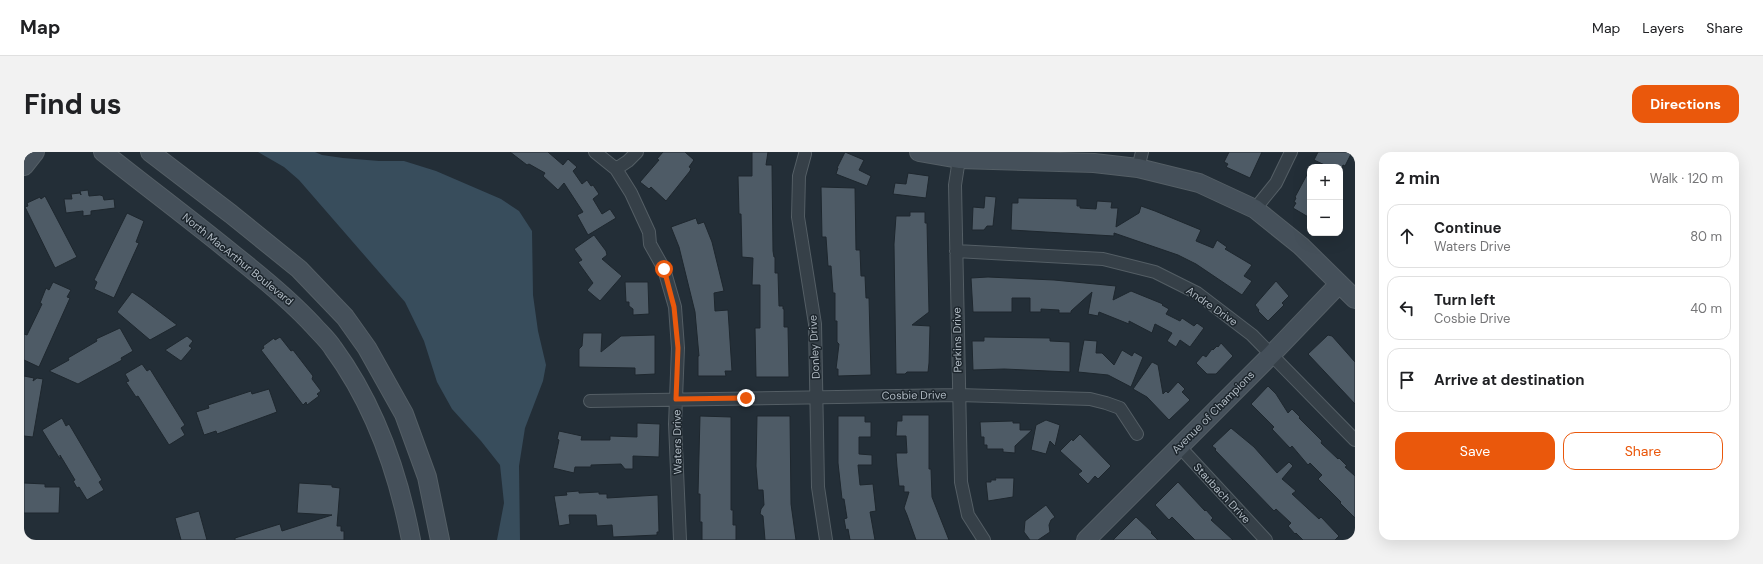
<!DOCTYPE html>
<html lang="en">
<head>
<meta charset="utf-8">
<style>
	:root { --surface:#fff; --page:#f2f2f2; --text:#202124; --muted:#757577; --line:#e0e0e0; --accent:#ea580c }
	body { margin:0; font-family:"DM Sans",sans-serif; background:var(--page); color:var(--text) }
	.controls { position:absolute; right:12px; top:12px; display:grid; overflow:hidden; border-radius:8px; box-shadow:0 4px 16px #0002 }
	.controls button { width:36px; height:36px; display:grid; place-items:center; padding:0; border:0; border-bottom:1px solid var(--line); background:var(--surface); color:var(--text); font:20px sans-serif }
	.stop { position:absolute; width:12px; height:12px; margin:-9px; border:3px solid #ea580c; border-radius:50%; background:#fff }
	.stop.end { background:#ea580c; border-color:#fff; box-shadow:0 1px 4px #0008 }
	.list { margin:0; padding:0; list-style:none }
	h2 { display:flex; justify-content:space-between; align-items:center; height:52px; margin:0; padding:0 16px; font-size:17px }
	h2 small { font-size:13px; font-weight:400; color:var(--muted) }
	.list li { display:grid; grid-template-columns:26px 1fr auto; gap:12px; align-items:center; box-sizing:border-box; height:64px; margin:0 8px 8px; padding:0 8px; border:1px solid var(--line); border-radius:12px }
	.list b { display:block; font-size:15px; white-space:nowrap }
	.list p { margin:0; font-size:13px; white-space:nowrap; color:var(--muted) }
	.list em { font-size:13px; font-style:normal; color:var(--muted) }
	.actions { display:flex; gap:8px; padding:12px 16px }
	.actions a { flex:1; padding:9px 0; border:1px solid var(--accent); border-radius:12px; text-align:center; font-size:14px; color:var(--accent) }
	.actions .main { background:var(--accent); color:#fff }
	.icon { flex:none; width:22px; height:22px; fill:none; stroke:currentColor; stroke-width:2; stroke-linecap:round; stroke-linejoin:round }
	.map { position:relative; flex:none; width:1331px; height:388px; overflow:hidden; border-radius:12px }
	header { display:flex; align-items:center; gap:24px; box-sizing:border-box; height:56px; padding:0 20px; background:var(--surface); border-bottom:1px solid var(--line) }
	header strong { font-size:19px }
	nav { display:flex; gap:22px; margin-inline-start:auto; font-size:14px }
	.intro { display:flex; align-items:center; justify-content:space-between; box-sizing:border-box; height:96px; padding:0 24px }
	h1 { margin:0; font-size:28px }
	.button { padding:10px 18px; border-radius:12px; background:var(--accent); color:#fff; font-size:14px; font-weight:700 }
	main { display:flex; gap:24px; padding:0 24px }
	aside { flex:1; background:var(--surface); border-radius:12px; box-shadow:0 4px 16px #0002 }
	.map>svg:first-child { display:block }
	.water { fill:#384d5c }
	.building { fill:#4e5b66; stroke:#1e272e }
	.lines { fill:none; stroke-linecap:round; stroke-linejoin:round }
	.street-casing { stroke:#545e65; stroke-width:14 }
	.secondary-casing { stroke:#545e65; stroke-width:20 }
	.street { stroke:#364048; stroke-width:12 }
	.secondary { stroke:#45505a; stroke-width:18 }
	.route { stroke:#ea580c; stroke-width:5 }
	.labels { text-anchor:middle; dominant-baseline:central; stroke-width:3; stroke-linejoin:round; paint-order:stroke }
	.street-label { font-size:11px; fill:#b1bbc4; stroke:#1c252c }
</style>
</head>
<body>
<header>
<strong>Map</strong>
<nav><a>Map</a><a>Layers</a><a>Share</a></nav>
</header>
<div class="intro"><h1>Find us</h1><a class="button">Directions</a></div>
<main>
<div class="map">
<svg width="1331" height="388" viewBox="0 0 1331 388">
	<rect width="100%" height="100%" fill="#232e37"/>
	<path class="water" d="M 234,0 L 291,0 L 298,3 L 319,6 L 355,9 L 380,9 L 412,19 L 477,47 L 495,59 L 508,79 L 509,143 L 514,179 L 522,213 L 519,229 L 501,276 L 495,314 L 496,388 L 473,388 L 480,351 L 476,313 L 457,289 L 428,257 L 413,230 L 400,189 L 381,150 L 275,28 L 260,15 Z"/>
	<path class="building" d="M 486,0 L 524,0 L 539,13 L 544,7 L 553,15 L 549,19 L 558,32 L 563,28 L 567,34 L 569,33 L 575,42 L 569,47 L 578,62 L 586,57 L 592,66 L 564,83 L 553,63 L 559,60 L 540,31 L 534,38 L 519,24 L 521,21 L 505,12 L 503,13 Z
		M 639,0 L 661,0 L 670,8 L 665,15 L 667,16 L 666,19 L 642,49 L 627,35 L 625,37 L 616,30 L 635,8 L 633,7 Z
		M 728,0 L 744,0 L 742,13 L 748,13 L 749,99 L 750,105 L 751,105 L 751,121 L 754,121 L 755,154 L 759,154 L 759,157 L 760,157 L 760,175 L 764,175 L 765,225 L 732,225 L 731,176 L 736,176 L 736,133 L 728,133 L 729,106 L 718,105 L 717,62 L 715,62 L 714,24 L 728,24 Z
		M 821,0 L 840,8 L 835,18 L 847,24 L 843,34 L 812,22 L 814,16 L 813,16 Z
		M 1205,0 L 1238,0 L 1226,26 L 1202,15 L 1204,12 L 1200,10 Z
		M 1294,0 L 1328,0 L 1321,14 L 1319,13 L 1317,17 L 1316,15 L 1305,15 L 1290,8 Z
		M 1286,17 L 1286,66 L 1269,56 L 1272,51 L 1270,50 L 1272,46 L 1271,45 Z
		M 884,21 L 905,24 L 902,46 L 869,42 L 871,31 L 882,32 Z
		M 797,35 L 831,36 L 832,98 L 836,98 L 837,124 L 841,124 L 842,146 L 845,146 L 847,223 L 814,224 L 814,217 L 812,217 L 815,192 L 813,190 L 813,169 L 811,169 L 811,141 L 809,141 L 807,114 L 804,114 L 802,85 L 798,85 Z
		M 64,38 L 65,44 L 76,43 L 79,44 L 80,48 L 90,47 L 91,56 L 67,59 L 67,63 L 59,64 L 59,59 L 42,61 L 40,47 L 48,47 L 47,42 L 56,41 L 57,43 L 56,39 Z
		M 21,44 L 53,105 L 31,116 L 1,55 L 4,54 L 3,51 L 16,45 L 17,47 Z
		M 961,44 L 972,45 L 969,74 L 963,74 L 960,78 L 948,78 L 949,55 L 960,56 Z
		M 994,46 L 1053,47 L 1053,54 L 1056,54 L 1056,56 L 1072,57 L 1073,49 L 1088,50 L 1087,56 L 1094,56 L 1092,75 L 1115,61 L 1117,54 L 1131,59 L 1177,78 L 1172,89 L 1189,96 L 1193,88 L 1203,95 L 1201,97 L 1228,113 L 1220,124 L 1228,129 L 1218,143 L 1172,112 L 1154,103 L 1090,81 L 1090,84 L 987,78 L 988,51 L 994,51 Z
		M 886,60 L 901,60 L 901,71 L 903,71 L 905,160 L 888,173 L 906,174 L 905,211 L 904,220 L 883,220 L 881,222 L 872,222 L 870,92 L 872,64 L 886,64 Z
		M 103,61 L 120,69 L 112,90 L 115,91 L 90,146 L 70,137 L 73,130 L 70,128 Z
		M 672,66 L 674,72 L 680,70 L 688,90 L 700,139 L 690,141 L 691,159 L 704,158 L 708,219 L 701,219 L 702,224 L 674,224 L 674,204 L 675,204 L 671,160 L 655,95 L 647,75 Z
		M 570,83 L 582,99 L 583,103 L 578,107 L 598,124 L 576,149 L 563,138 L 569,131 L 554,110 L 558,108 L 550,97 Z
		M 964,125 L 1030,128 L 1092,134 L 1089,148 L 1107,139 L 1139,152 L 1138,153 L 1145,157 L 1142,162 L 1156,169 L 1158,166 L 1170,174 L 1173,171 L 1180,176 L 1166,195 L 1156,188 L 1152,195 L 1143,189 L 1148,181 L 1131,172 L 1128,181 L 1105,169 L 1105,172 L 1075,160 L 1074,164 L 1064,162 L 1068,140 L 1047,159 L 1047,161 L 1035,161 L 1035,158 L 1017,157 L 1017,160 L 1006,160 L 1006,146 L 988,146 L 988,160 L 949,160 L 947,126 Z
		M 1252,129 L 1265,144 L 1258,151 L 1260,153 L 1244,169 L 1234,159 L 1235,158 L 1231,153 Z
		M 29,130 L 47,138 L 43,145 L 46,146 L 15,215 L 0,208 L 0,182 L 3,183 L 18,152 L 16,151 L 22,136 L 25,138 Z
		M 601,130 L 624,130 L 625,162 L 609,163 L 609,157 L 605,154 L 605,150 L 602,150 Z
		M 108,140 L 120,148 L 153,173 L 126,188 L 93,160 Z
		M 96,176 L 109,199 L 97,206 L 98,208 L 54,232 L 25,219 L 45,208 L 44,206 L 73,189 L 72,187 Z
		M 559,181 L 578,181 L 577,200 L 597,184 L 631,183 L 631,222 L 611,223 L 611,216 L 555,215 L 555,197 L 558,194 Z
		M 1304,183 L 1308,184 L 1331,210 L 1331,252 L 1284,202 Z
		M 163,184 L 169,189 L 165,194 L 168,196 L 157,209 L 141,198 Z
		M 256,185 L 267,199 L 269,198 L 289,224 L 288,227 L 297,239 L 293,242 L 295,244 L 283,253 L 282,250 L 279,253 L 237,198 L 240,196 L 239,194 L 250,186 L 251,188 Z
		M 960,185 L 1026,186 L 1026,189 L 1046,190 L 1046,220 L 980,217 L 949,218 L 948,189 L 960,189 Z
		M 1060,188 L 1073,189 L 1072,201 L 1078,201 L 1090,213 L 1098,198 L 1108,204 L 1110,200 L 1119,205 L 1107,235 L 1084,223 L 1054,220 Z
		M 1197,191 L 1209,204 L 1192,222 L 1183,222 L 1172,211 L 1179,203 L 1182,205 L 1188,197 L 1189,198 L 1193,194 L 1194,195 Z
		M 1128,210 L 1134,213 L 1139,242 L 1142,239 L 1144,241 L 1154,230 L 1161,237 L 1158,240 L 1166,248 L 1145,268 L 1123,245 L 1109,237 Z
		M 118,212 L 123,219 L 126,217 L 161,273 L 157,276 L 161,283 L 145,293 L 114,244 L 112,245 L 102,230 L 105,229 L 101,222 Z
		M 0,224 L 10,226 L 9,229 L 13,226 L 19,227 L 9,285 L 0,284 Z
		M 1244,234 L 1252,242 L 1264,261 L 1268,257 L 1276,265 L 1275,266 L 1298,289 L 1297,291 L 1314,307 L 1315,306 L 1323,314 L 1321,315 L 1331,324 L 1331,366 L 1316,351 L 1317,350 L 1294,327 L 1298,323 L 1286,311 L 1284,313 L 1268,294 L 1266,296 L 1248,277 L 1250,275 L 1227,252 Z
		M 245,237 L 253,260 L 193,282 L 192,279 L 180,283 L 172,260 L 185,256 L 184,253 L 227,239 L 228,242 Z
		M 878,263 L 905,263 L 905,317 L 907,317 L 908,345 L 925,388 L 892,388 L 883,363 L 880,356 L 885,340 L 880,340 L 880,334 L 875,334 L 873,315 L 872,301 L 883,301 L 882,284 L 872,284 L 873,269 L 878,269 Z
		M 676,264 L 707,265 L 707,358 L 709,358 L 709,373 L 712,373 L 712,388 L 678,388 L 678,370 L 676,370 L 676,342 L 674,342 Z
		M 733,264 L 766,264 L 767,352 L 772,388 L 741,388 L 739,364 L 736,362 L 737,357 L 740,353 L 739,338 L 734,338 L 732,314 Z
		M 814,264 L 841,264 L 841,270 L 847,270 L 847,285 L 835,285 L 835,302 L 848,303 L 848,313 L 834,313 L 836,333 L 849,332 L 852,359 L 846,360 L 851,388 L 826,388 L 824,377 L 822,378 L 820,367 L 823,366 L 820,347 L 818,347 L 814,311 Z
		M 38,266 L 42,274 L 45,272 L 78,328 L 75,330 L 80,338 L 63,348 L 55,335 L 53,336 L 49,329 L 51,328 L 36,303 L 36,307 L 18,278 Z
		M 1022,268 L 1036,273 L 1031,294 L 1026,289 L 1022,302 L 1007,298 L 1012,273 Z
		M 989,269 L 989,271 L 996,271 L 996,278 L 1008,278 L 991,294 L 991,301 L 979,300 L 979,297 L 963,297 L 963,293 L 960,293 L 960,285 L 957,285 L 956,270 Z
		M 613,271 L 636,272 L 635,305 L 609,304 L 609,317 L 601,317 L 597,312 L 567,313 L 567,315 L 551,315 L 550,321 L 529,316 L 535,288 L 533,287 L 535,279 L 558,284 L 557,288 L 586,288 L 586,284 L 613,285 Z
		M 1207,276 L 1230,295 L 1253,321 L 1265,310 L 1269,314 L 1258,327 L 1272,339 L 1268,342 L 1295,367 L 1297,365 L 1315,384 L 1311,388 L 1279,388 L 1272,381 L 1271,382 L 1264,374 L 1267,371 L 1252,357 L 1250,359 L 1191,298 L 1192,297 L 1188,294 Z
		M 1056,282 L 1087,314 L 1074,327 L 1071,324 L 1064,332 L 1054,322 L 1058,319 L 1036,299 L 1048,287 L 1049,289 Z
		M 971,326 L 990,326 L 989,345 L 964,349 L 962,330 L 967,330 L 967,328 L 972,328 Z
		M 1154,330 L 1181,359 L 1182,358 L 1189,366 L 1187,368 L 1209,388 L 1171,388 L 1148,365 L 1145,368 L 1131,353 Z
		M 0,331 L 21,332 L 21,335 L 36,335 L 35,361 L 0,361 Z
		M 275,331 L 308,333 L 308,335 L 316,336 L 313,374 L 317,374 L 317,379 L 320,379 L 320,388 L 211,388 L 211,386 L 256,372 L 258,379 L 308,363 L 273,361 Z
		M 555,339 L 555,341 L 575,340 L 575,342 L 583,342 L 583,346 L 634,343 L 635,380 L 633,380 L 633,383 L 589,385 L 588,373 L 573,374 L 572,363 L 545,363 L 546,372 L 535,374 L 530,344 L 543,343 L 542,340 Z
		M 1022,353 L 1031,365 L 1027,368 L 1025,373 L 1026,380 L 1014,388 L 1006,388 L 1000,380 L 1001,369 Z
		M 175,359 L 183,388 L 157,388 L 151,366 Z
		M 1112,365 L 1128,380 L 1127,381 L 1134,388 L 1089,388 Z"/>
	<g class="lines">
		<defs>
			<path id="street" d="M 571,0 L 592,17 L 607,41 L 625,80 L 626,92 L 640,117 L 651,155 L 654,196 L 651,272 L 656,388
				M 781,2 L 775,24 L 774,65 L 791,172 L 794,335 L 802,388
				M 935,7 L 931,33 L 937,330 L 944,363 L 960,388
				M 1114,16 L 1118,0
				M 592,17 L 604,9 L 613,0
				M 1231,57 L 1252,31 L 1267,0
				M 932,99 L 1079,107 L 1131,120 L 1173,141 L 1228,183 L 1331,288
				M 566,249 L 934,243 L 1066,247 L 1082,251 L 1096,256 L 1113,282
				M 1155,294 L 1242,388"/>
			<path id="secondary" d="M 79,0 C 123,35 167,68 210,103 C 238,125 265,147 289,173 C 296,181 304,188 309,196 C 350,252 374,320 387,388
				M 126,0 L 207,62 L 275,117 L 321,165 L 343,196 L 380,262 L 403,325 L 416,388
				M 895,0 L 935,7 L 1070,11 L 1114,16 L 1175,31 L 1231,57 L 1277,94 L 1331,147
				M 0,14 L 11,0
				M 1062,388 L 1248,202 L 1315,132"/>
		</defs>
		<use href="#street" class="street-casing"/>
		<use href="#secondary" class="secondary-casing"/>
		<use href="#street" class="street"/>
		<use href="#secondary" class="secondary"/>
	</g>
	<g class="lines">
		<path class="route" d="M 640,117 L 650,155 L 654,196 L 652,247 L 722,246"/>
	</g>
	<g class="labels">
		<g class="street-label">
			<text transform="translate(214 107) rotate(39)">North MacArthur Boulevard</text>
			<text transform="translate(1188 154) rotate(35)">Andre Drive</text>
			<text transform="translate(933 188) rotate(-91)">Perkins Drive</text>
			<text transform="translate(790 195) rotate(-93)">Donley Drive</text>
			<text transform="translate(890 243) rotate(-1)">Cosbie Drive</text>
			<text transform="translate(1189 260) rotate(-45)">Avenue of Champions</text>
			<text transform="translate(653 290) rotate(-91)">Waters Drive</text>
			<text transform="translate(1198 341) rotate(47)">Staubach Drive</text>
		</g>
	</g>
</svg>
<div class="controls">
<button>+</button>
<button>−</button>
</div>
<div class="stop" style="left:640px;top:117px"></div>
<div class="stop end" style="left:722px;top:246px"></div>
</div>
<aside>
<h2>2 min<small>Walk · 120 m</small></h2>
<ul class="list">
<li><svg class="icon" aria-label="ahead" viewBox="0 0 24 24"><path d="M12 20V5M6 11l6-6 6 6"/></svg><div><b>Continue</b><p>Waters Drive</p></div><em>80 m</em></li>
<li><svg class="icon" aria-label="left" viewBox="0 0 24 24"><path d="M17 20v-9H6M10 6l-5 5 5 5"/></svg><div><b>Turn left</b><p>Cosbie Drive</p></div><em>40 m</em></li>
<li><svg class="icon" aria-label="arrive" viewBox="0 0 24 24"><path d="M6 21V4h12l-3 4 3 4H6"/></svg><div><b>Arrive at destination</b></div></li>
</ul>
<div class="actions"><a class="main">Save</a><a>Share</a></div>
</aside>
</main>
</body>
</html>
